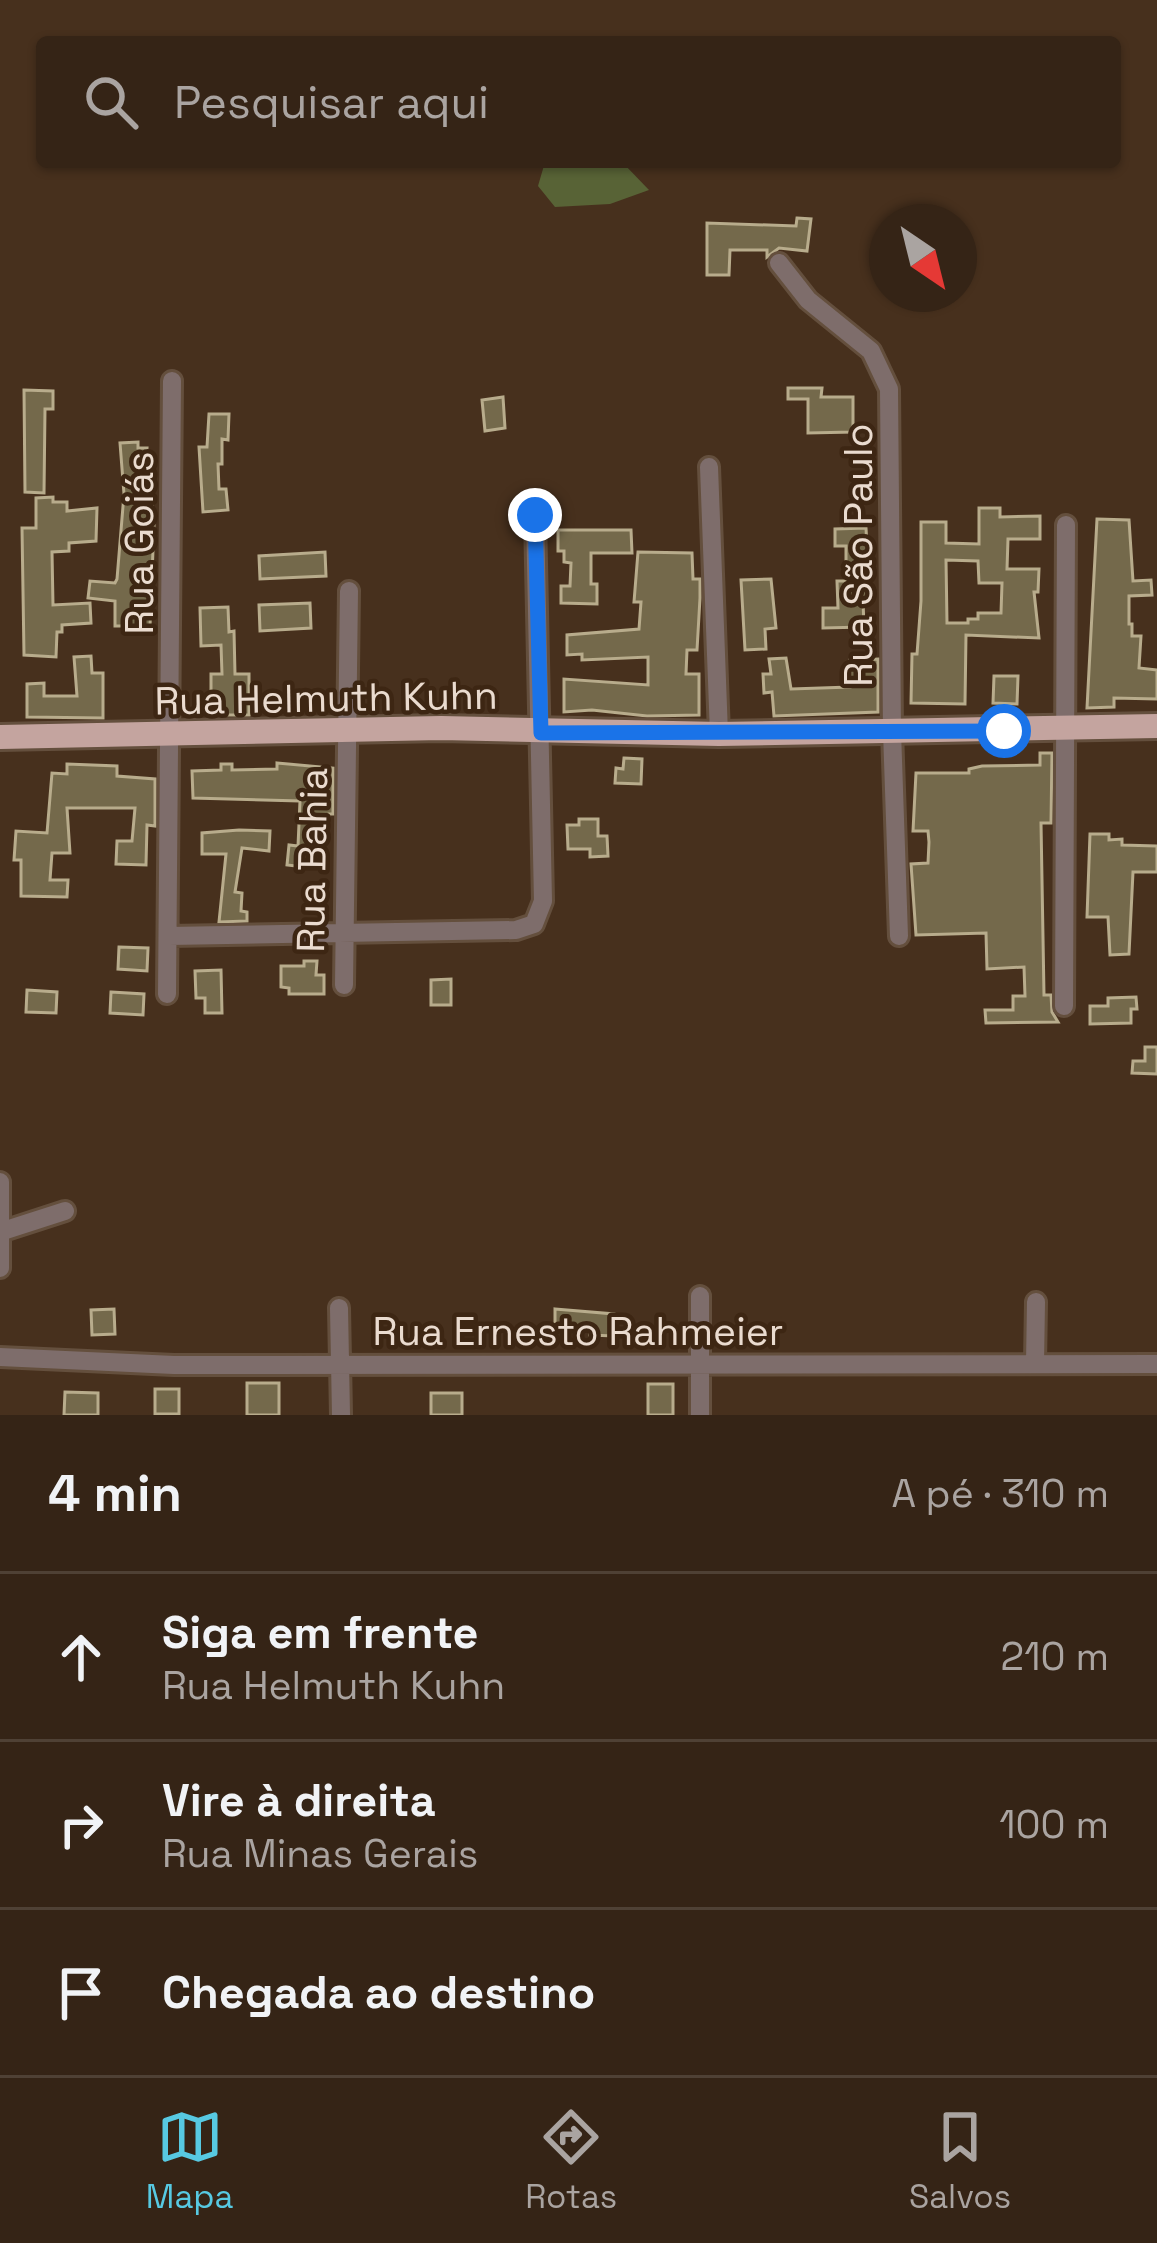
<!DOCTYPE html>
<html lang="pt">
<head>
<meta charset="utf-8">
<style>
	:root { --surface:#352416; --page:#3d2c1f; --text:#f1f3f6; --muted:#aaa4a1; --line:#4f4135; --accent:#57c9e2 }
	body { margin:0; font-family:"Space Grotesk",sans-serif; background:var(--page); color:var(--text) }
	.compass { position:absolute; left:869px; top:204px; width:108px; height:108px; border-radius:50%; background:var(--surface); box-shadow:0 3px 9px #0004; rotate:145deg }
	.stop { position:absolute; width:36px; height:36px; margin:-27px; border:9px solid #1a73e8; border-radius:50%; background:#fff }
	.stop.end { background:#1a73e8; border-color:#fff; box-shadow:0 3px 12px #0008 }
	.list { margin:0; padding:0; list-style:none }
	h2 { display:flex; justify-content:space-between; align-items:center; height:156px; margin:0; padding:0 48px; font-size:51px }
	h2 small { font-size:39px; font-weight:400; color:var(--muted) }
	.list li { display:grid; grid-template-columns:78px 1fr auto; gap:36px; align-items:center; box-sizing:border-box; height:168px; padding:0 48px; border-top:3px solid var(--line) }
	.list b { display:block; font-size:45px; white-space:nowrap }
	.list p { margin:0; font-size:39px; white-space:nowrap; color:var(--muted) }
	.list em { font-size:39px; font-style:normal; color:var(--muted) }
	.icon { flex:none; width:66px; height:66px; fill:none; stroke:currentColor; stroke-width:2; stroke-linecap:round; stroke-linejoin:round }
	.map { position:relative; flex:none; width:1157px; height:1415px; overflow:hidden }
	.search { position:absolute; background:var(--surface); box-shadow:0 3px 9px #0004; left:36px; right:36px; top:36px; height:132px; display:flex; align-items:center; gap:30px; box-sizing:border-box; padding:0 42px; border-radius:12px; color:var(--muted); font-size:45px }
	.sheet { height:660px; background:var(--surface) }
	nav { display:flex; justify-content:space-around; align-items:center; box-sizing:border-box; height:168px; border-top:3px solid var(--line); background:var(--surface); font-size:33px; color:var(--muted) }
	nav a { display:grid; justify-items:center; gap:6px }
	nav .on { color:var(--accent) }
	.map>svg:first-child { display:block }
	.water { fill:#586336 }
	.building { fill:#74694b; stroke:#b8ac8c; stroke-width:3; fill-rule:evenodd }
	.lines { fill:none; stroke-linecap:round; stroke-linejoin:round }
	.minor-casing { stroke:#644f3d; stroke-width:24 }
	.major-casing { stroke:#644f3d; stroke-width:30 }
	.minor { stroke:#7e6d6b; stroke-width:18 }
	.major { stroke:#c4a49f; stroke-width:24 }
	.route { stroke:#1a73e8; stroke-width:15 }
	.labels { text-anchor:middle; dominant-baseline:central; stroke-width:9; stroke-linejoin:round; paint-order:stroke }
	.street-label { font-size:39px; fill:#eadbcf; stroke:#3d2613 }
</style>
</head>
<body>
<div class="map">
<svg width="1157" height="1415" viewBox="0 0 1157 1415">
	<rect width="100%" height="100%" fill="#47301d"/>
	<path class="water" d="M 545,162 L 622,162 L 649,190 L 610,204 L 555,207 L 538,186 Z"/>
	<path class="building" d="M 797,218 L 811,219 L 807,251 L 779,248 L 767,257 L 767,250 L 730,250 L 729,275 L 707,275 L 707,223 L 796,226 Z
		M 788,388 L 822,388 L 821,397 L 853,397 L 853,432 L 808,433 L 808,399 L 788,399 Z
		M 24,390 L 53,391 L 53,409 L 45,409 L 44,493 L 25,492 Z
		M 503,397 L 505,428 L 485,431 L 482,400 Z
		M 209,414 L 229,414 L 228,440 L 222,439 L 222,464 L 218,464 L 219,489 L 226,489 L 228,510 L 203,512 L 199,447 L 207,447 Z
		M 138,442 L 138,448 L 147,448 L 144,494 L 151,494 L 154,525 L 150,626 L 115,626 L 115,601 L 88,598 L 90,581 L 115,583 L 117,579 L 124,494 L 120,443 Z
		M 53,497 L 53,502 L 67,502 L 67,511 L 97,508 L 96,541 L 69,543 L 69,551 L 52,552 L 53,605 L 90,603 L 91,623 L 62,625 L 62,632 L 57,632 L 56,657 L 24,655 L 22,528 L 36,528 L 36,498 Z
		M 979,508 L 1000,508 L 1000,517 L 1040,516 L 1040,539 L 1008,539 L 1007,569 L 1039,569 L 1038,592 L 1034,592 L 1039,638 L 966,635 L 965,704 L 911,703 L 912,654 L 917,654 L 921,601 L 921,522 L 946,522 L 946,543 L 979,544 ZM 946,560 L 978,561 L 979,583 L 1002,583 L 1001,613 L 978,613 L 978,619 L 968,619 L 968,623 L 947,623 Z
		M 1097,519 L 1129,520 L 1133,581 L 1151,580 L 1152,595 L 1129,596 L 1129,624 L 1132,624 L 1132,636 L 1141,636 L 1139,668 L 1157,670 L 1157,699 L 1114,698 L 1114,707 L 1087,708 Z
		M 866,528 L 870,599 L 863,600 L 864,627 L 823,628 L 823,608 L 838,608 L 837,581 L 846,581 L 846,546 L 835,546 L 835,529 Z
		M 558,530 L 631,530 L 632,553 L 591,553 L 591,584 L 597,584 L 597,604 L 561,603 L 561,586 L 570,586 L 571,563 L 564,562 L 564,551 L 558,551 Z
		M 325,552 L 326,576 L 260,579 L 259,556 Z
		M 638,552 L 692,553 L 693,579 L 700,579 L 700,598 L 697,650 L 687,650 L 686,674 L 699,674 L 699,715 L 647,716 L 592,710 L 564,712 L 564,679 L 648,685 L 648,657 L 582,660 L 582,654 L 567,655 L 567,635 L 639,629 L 641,602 L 634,602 Z
		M 771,579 L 776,628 L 765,629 L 766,649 L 745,650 L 741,580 Z
		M 310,603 L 311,628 L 260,631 L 259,605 Z
		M 228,607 L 229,632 L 234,631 L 235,674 L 249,674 L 249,715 L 211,715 L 211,674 L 222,674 L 221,645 L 201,646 L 200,608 Z
		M 91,656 L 92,673 L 103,673 L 103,718 L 27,717 L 27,684 L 44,683 L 44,696 L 77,696 L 74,657 Z
		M 786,658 L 791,689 L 850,687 L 850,660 L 878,659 L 878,712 L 774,716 L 772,692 L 764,693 L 763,674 L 771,674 L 769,659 Z
		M 994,676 L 1018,676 L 1017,704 L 993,703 Z
		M 1040,753 L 1052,753 L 1051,823 L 1041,823 L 1044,995 L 1051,995 L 1052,1012 L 1058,1022 L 986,1023 L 985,1010 L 1013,1010 L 1013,996 L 1025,996 L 1024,967 L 987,969 L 986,933 L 916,935 L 911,864 L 928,863 L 929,842 L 928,831 L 913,831 L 916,773 L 969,773 L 969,769 L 982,766 L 1040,765 Z
		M 624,758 L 642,759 L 641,784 L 615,783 L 616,768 L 623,769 Z
		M 277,763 L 333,768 L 333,814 L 329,814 L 328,825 L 318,828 L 314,868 L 287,865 L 289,845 L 298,846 L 300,801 L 193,798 L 192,771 L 221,770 L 221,764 L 232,764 L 232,770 L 277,769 Z
		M 67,764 L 117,766 L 117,776 L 155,779 L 155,826 L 147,825 L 146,865 L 116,864 L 117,841 L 132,841 L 135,808 L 67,808 L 70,853 L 52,853 L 50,880 L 68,880 L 67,897 L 21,896 L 21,860 L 14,860 L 16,831 L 47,833 L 52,773 L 67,774 Z
		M 579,819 L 598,819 L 598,836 L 607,836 L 608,856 L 590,857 L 590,849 L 568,849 L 567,825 L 579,825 Z
		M 239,830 L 270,831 L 269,851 L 242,848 L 235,892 L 242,893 L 241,911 L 247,912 L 247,921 L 219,922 L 226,854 L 202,854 L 202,833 Z
		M 1090,834 L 1109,834 L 1109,840 L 1122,839 L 1122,845 L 1157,846 L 1157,872 L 1133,872 L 1129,954 L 1110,955 L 1108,917 L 1087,917 Z
		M 119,947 L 148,948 L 147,971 L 118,969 Z
		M 304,961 L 317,961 L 316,975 L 324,975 L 324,994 L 289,994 L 289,988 L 281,987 L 281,966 L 304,966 Z
		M 221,970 L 222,1013 L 205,1013 L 205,998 L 196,998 L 195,971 Z
		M 451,979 L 451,1005 L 431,1005 L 431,980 Z
		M 27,990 L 57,992 L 56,1013 L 26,1012 Z
		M 111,992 L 144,994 L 143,1015 L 110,1013 Z
		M 1136,997 L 1137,1009 L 1131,1009 L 1131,1023 L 1090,1024 L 1090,1006 L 1108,1006 L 1108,998 Z
		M 1145,1047 L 1157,1047 L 1157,1074 L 1132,1073 L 1133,1061 L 1145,1061 Z
		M 114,1309 L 115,1334 L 92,1335 L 91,1310 Z
		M 555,1309 L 614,1314 L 614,1336 L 590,1335 L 590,1330 L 555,1330 Z
		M 247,1383 L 279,1383 L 279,1415 L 247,1415 Z
		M 648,1384 L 673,1384 L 673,1415 L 648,1415 Z
		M 155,1389 L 179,1389 L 179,1414 L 155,1414 Z
		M 65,1392 L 98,1393 L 98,1415 L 64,1415 Z
		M 431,1393 L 462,1393 L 462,1415 L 431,1415 Z"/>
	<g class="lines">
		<defs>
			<path id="minor" d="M 779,263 L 808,300 L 871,351 L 889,389 L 892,731 L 899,936
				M 709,467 L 719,734
				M 169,936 L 516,930 L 534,924 L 543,901 L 535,515
				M 344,985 L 349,591
				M 167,994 L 172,381
				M 1064,1006 L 1066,525
				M 0,1182 L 0,1268
				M 0,1232 L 65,1211
				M 700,1296 L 700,1415
				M 339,1308 L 341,1415
				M 0,1357 L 174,1365 L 1157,1364
				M 1035,1364 L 1036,1302"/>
			<path id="major" d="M 0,737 L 441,728 L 719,734 L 1157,726"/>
		</defs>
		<use href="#minor" class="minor-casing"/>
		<use href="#major" class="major-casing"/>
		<use href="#minor" class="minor"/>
		<use href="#major" class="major"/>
	</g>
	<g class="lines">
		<path class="route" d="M 535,515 L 541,733 L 1004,731"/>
	</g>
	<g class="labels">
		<g class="street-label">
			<text transform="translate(139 543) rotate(-90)">Rua Goiás</text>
			<text transform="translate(858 555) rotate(-90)">Rua São Paulo</text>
			<text transform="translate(326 698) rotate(-1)">Rua Helmuth Kuhn</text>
			<text transform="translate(312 860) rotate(-89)">Rua Bahia</text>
			<text x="578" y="1331">Rua Ernesto Rahmeier</text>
		</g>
	</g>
</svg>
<svg class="compass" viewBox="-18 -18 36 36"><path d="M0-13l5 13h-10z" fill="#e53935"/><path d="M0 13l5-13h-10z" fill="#aaa4a1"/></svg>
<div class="stop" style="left:1004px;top:731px"></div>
<div class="stop end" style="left:535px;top:515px"></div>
<div class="search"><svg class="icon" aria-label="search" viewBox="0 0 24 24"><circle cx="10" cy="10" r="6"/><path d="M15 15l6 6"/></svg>Pesquisar aqui</div>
</div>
<section class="sheet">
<h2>4 min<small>A pé · 310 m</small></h2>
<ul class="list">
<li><svg class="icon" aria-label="ahead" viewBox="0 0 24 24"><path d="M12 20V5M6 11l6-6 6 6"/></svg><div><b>Siga em frente</b><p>Rua Helmuth Kuhn</p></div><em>210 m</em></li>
<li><svg class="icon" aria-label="right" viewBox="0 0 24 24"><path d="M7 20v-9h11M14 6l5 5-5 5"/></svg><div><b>Vire à direita</b><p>Rua Minas Gerais</p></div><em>100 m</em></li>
<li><svg class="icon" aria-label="arrive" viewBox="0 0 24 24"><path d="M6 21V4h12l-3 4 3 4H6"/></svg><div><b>Chegada ao destino</b></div></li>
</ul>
</section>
<nav>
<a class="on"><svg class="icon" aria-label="map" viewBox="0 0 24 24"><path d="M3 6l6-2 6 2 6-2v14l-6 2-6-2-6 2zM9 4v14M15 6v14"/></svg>Mapa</a>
<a><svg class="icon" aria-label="directions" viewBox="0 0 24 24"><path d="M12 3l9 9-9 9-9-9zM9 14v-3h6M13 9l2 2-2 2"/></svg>Rotas</a>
<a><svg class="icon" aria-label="saved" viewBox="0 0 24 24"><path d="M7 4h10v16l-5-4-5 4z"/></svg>Salvos</a>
</nav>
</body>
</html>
